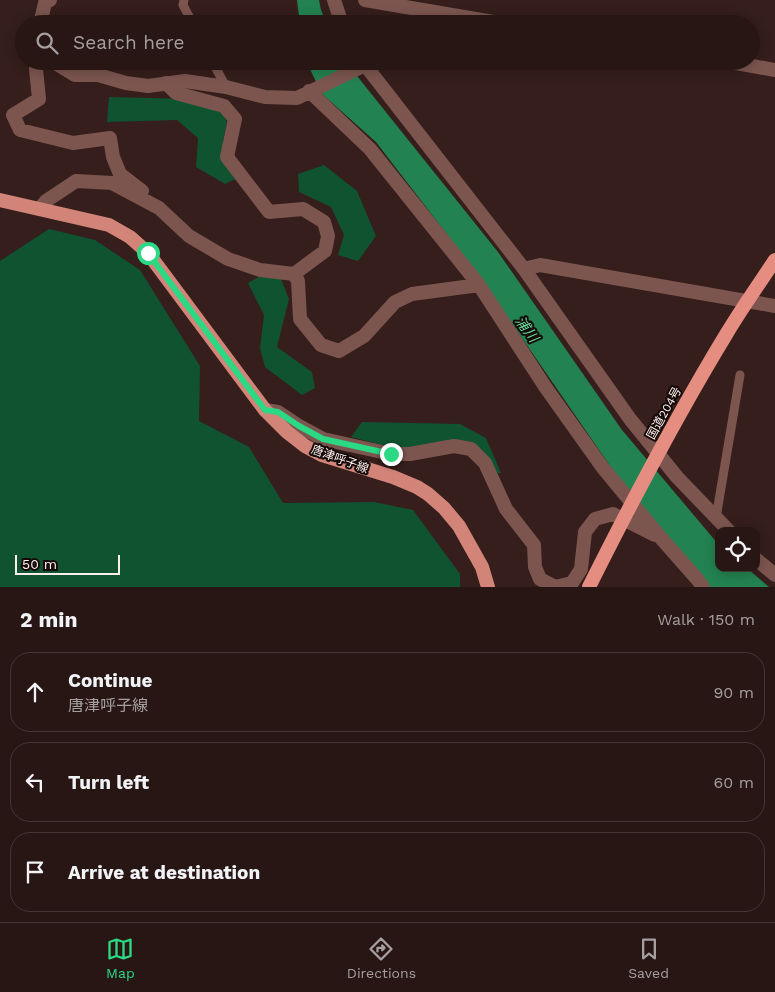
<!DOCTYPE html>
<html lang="en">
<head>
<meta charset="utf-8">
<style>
	:root { --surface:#281614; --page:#342322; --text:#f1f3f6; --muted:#a59fa0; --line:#443534; --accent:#2bd884 }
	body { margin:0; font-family:"Work Sans","Noto Sans JP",sans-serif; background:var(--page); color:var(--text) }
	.controls { position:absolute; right:15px; bottom:15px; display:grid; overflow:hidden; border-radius:10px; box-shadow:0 2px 12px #0003 }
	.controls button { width:45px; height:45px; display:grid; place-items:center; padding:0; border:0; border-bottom:1px solid var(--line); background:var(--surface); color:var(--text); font:25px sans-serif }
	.scale { position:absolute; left:15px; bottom:12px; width:105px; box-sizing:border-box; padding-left:5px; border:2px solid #feeeeb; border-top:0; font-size:14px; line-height:18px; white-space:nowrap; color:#feeeeb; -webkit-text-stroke:4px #150b0a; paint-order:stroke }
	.stop { position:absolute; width:15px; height:15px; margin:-11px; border:4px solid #2bd884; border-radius:50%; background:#fff }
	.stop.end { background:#2bd884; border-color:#fff; box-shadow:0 1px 5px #0008 }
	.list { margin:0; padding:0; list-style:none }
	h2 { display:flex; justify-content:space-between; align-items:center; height:65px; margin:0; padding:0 20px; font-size:21px }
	h2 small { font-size:16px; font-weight:400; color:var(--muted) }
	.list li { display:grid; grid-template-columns:32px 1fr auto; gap:15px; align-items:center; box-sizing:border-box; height:80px; margin:0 10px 10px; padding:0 10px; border:1px solid var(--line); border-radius:20px }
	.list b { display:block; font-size:19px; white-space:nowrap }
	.list p { margin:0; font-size:16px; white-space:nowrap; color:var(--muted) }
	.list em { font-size:16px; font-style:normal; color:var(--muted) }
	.icon { flex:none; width:28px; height:28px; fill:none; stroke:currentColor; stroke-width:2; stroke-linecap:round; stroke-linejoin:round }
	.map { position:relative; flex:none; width:775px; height:587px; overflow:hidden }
	.search { position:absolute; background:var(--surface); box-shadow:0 2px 12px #0003; left:15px; right:15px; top:15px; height:55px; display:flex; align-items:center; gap:12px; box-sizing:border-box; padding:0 18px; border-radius:28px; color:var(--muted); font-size:19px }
	.sheet { height:335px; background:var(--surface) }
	nav { display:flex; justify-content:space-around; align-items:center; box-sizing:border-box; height:70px; border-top:1px solid var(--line); background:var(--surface); font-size:14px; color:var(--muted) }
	nav a { display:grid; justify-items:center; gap:2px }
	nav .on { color:var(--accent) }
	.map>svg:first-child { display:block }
	.green { fill:#105331 }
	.water { fill:#238251 }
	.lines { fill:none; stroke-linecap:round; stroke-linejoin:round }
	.service { stroke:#7c554f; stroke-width:9 }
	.minor { stroke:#7c554f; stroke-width:14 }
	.primary { stroke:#d38478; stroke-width:14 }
	.trunk-bridge { stroke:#e48d80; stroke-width:14 }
	.route { stroke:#2bd884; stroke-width:6 }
	.labels { text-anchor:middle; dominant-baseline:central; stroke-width:4; stroke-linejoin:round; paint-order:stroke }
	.street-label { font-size:12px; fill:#feeeeb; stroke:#150b0a }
	.water-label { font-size:14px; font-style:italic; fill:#65dd98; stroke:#150b0a }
</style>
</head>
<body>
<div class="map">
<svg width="775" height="587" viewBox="0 0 775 587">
	<rect width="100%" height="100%" fill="#351e1b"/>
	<path class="green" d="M 109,97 L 190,99 L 221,110 L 227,122 L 223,141 L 246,174 L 225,184 L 196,167 L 198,138 L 177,120 L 107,122 Z
		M 324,165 L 357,191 L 376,236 L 358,261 L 338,255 L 344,235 L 331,207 L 299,192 L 298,174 Z
		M 49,229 L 95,240 L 140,270 L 200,366 L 199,421 L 249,447 L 283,503 L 374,502 L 413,510 L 460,574 L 460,587 L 0,587 L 0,261 Z
		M 264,274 L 281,279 L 289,299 L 277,347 L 312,372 L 315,388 L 302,395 L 265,367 L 260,348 L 264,315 L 248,283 Z
		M 362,422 L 460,424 L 486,438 L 501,473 L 487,474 L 465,453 L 390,447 L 351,437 Z"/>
	<path class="water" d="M 297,0 L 319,0 L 321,10 L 327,24 L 300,24 Z
		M 306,61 L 345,61 L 498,252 L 622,430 L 719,545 L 719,568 L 747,568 L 769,587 L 710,587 L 648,521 L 482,280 L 376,142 L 322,94 Z"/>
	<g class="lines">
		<path class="service" d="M 184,0 L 183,5 L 193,24
			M 212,61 L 226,87
			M 716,518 L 740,375"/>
		<path class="minor" d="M 334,0 L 342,24
			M 365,0 L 505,24
			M 40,24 L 45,3 L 50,0
			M 40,61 L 36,69 L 39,99 L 13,115 L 20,130 L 73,143 L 110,138 L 113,157 L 120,174 L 142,191
			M 52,61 L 75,75 L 98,75 L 126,83 L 148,86 L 185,81 L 226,87 L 265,97 L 297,98 L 365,65
			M 362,61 L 524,269 L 630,419 L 677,477 L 729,531
			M 725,61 L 775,70
			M 166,83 L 176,93 L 224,106 L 235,119 L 227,157 L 269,212 L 303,209 L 324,222 L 328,236 L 325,251 L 294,274
			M 309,91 L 370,149 L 479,285 L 546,388 L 603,468 L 661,538 L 698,580 L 703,587
			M 40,209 L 46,201 L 76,181 L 112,183 L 159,208 L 189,236 L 228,259 L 260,270 L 294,274 L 298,281 L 300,319 L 321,345 L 339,351 L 364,336 L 395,302 L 412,294 L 479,285
			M 524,269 L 540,265 L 775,306
			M 265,410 L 278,412 L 299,426 L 323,439 L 391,454 L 410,454 L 454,446 L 471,449 L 485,463 L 506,509 L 534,545 L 535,567 L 540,579 L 555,587 L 572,583 L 581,569 L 585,532 L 595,519 L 613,514 L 655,535
			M 756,559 L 775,575"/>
		<path class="primary" d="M 0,200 L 109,225 L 130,237 L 148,253 L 265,410 L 287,432 L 305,446 L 322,455 L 393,477 L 417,487 L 428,494 L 444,508 L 459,526 L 482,567 L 488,587"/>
		<path class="trunk-bridge" d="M 589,587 C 632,501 677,415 727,333 C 742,308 759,284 775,260"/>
	</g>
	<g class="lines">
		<path class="route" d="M 148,253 L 265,410 L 278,412 L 299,426 L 323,439 L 391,454"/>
	</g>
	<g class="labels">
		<g class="street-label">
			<text transform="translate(664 413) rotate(-61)">国道204号</text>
			<text transform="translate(340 459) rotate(20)">唐津呼子線</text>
		</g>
		<g class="water-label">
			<text transform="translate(527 329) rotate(53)">浦川</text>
		</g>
	</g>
</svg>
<div class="controls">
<button><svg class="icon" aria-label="locate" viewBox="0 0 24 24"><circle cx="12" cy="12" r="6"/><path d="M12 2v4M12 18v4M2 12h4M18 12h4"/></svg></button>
</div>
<div class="scale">50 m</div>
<div class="stop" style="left:148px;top:253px"></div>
<div class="stop end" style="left:391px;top:454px"></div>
<div class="search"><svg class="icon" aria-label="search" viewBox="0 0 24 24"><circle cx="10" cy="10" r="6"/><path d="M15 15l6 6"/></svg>Search here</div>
</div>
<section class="sheet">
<h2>2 min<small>Walk · 150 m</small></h2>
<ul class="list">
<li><svg class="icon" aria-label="ahead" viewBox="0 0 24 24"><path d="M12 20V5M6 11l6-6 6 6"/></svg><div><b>Continue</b><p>唐津呼子線</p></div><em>90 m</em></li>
<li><svg class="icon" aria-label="left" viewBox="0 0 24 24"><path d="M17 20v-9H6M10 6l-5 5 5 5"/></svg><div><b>Turn left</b></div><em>60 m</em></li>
<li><svg class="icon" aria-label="arrive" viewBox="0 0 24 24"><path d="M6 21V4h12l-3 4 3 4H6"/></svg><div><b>Arrive at destination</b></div></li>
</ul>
</section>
<nav>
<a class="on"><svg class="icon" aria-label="map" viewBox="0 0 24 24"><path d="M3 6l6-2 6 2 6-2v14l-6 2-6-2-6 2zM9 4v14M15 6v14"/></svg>Map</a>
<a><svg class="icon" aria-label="directions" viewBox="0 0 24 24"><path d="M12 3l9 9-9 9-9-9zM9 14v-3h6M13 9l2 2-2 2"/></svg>Directions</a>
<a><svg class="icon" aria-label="saved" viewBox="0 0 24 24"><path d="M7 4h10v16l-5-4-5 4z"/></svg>Saved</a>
</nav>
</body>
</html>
